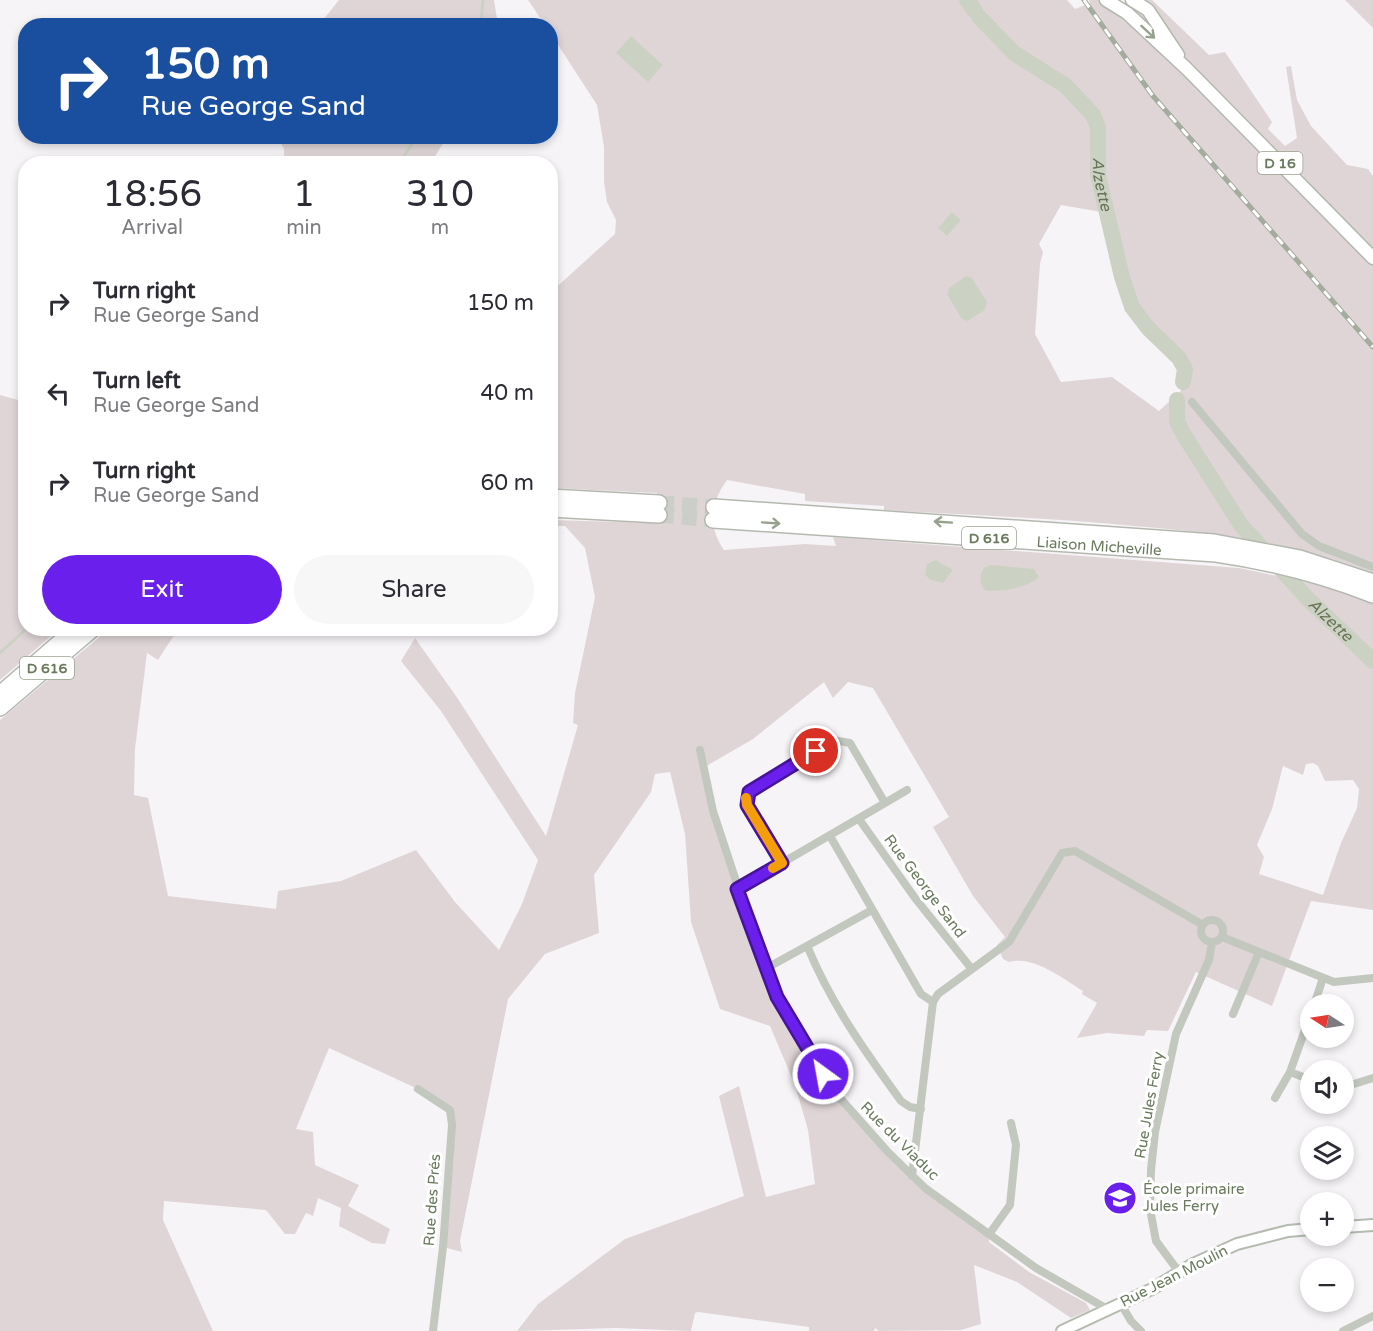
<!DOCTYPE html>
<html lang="en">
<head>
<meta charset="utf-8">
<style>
  :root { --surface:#fff; --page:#f7f7f7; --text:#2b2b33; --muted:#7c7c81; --accent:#6b1fec }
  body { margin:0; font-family:"Varela Round",sans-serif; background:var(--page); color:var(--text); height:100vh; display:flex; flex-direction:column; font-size:22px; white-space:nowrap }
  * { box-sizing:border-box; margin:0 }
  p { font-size:20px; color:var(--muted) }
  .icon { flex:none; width:33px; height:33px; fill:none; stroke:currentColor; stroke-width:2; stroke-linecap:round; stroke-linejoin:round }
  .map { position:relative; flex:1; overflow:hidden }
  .details { position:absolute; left:18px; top:156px; width:540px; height:480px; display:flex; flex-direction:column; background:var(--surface); border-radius:24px; box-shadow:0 3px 9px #0003 }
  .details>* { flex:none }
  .banner { position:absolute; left:18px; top:18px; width:540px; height:126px; border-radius:24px; box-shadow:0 3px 9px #0003; background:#1a4fa0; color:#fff; overflow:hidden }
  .needle { width:39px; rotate:282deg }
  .controls { position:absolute; left:1300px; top:994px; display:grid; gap:12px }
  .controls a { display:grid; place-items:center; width:54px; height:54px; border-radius:50%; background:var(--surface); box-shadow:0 3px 9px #0003; font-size:30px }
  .pin { position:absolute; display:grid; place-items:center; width:51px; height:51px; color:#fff; margin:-26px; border:3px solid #fff; border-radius:50%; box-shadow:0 2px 6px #0007 }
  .me { position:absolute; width:66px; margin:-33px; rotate:328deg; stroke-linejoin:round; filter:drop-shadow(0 0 4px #0008) }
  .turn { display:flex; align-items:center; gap:21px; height:126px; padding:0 24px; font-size:27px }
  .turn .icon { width:78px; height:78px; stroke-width:2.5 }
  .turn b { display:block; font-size:42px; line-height:51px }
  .eta { display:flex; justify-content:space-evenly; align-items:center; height:102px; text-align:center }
  .eta b { font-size:36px; font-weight:600; line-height:42px }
  .action { display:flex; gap:12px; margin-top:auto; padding:12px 24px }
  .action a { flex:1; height:69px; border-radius:36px; background:var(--accent); color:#fff; font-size:24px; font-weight:600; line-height:69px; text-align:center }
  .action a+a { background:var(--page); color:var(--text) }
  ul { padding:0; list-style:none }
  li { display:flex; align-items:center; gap:18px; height:90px; padding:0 24px }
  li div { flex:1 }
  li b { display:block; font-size:22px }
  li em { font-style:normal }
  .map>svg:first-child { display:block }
</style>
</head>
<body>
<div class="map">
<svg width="1373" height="1331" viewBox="0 0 1373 1331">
  <rect width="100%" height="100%" fill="#f7f4f7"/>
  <!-- green -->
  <path fill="#dfd5d7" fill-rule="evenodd" d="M339 0H494L498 25H319Z
    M528 0H1067L1075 9 1090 3 1089 0H1106L1127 13 1137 3 1132 0H1152L1209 55 1225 52 1272 122 1268 129 1285 146 1297 138 1286 67 1291 66 1297 100 1311 126 1347 165 1368 169 1373 176V574C1293 542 1218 533 1134 526 1051 518 967 515 884 510V506L805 501V494L727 480C710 503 708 527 724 550L805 544 836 546 833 537 1239 568 1324 586 1373 604V910L1311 901 1272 1006 1196 972 1168 1031 1147 1030 1144 1036 1107 1033 1077 1038 1097 1003 1082 994 1083 991C1063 979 1034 955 1009 962L1003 959 997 945 1005 937 973 896 933 827 949 817 873 688 848 682 833 698 824 682 753 739 703 768 765 969 832 1089 912 1176 989 1232V1242L1029 1272 1086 1303 1090 1310 1071 1318 1017 1282 974 1265 981 1324 961 1330 879 1331 875 1328 874 1331H809V1327L698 1312 695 1313 691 1331 616 1328 517 1331 538 1304 625 1239 744 1196 719 1096 739 1086 766 1197 815 1184 808 1130 795 1085 770 1026 720 1009 691 922 685 834 670 772 655 774 651 792 594 875 599 933 545 954 508 999 460 1241 462 1252 443 1247 450 1110 418 1089 329 1048 296 1129 313 1132 315 1165 359 1185 348 1206 390 1229 385 1244 372 1243 339 1226 341 1208 318 1198 313 1216 306 1213 295 1234H285L266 1210 164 1201 163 1220 213 1331H0V720L109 629H178L158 660 147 653 135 749 134 795 148 798 168 896 276 909 278 891 341 881 416 850 455 902 499 950 522 904 538 860 441 711 401 661 415 638 458 699 546 836 578 725 573 723 575 693 595 597 585 548 565 526H551V520L657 523 660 510 657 493 551 488V292L615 234 616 220 607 202 604 182V147L597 105 551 34 550 26 545 25ZM1061 205 1107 213C1114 243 1118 281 1133 308 1144 327 1179 349 1184 368 1187 378 1181 390 1177 399L1173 398 1159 411 1112 377 1061 382 1035 334 1040 264 1043 252 1039 244ZM1313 763 1318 766 1325 781 1353 780 1359 789 1357 808 1341 843 1323 895 1259 874 1264 857 1257 845 1272 809 1283 766 1303 775 1306 764Z
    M1345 0H1373V28Z
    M277 136H447V137L431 163 284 164V149Z
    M0 395 25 402 26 628 59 629 0 680Z"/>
  <!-- water -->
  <path fill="#ccd2c3" d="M631 36 663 65 648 82 616 53Z
    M952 212 961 220 947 236 938 228Z
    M966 276 972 278 987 302 985 310 967 321 961 318 947 294 949 288Z
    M936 560 953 570 943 583 931 580 925 575 927 564Z
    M990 565 1034 569 1039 577C1027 588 1000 593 985 590 979 583 979 576 984 568Z"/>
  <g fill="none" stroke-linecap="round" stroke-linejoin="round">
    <!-- stream -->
    <path stroke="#ccd2c3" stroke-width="3" d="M481 26 483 0
      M399 164 417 136
      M0 653 27 628"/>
    <!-- river -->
    <g stroke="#ccd2c3" stroke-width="16">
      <path d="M967 0 975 11"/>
      <path id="s1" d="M979 17 1014 53 1066 86 1093 115 1098 127V175L1122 277 1132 307 1148 328 1179 358 1185 369 1183 382"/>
      <path id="s2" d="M1177 400V422L1184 435 1241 525 1307 598 1373 661"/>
    </g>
    <!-- highway-tunnel -->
    <path stroke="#cccfc9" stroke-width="15" stroke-dasharray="15 8" stroke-linecap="butt" d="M659 503 714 507
      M659 515 713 520"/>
    <!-- secondary casing -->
    <g stroke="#b4bbaf" stroke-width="14">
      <path id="secondary" d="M1344 1227 1373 1225
        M1062 1331 1152 1289 1193 1264 1237 1244 1288 1231 1311 1229"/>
    </g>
    <!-- primary casing -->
    <g stroke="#b3b9ae" stroke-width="15">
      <path id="primary" d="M1106 0 1127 13 1187 69 1373 258
        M1132 0 1148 10 1178 55"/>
    </g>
    <!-- highway casing -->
    <g stroke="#b4b9b0" stroke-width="18">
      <g id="highway">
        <path d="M550 497 659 503"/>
        <path d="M714 507 1214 542 1300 558 1373 582"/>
        <path d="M550 509 659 515"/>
        <path id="s3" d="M713 520 1216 554C1271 562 1322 575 1373 595"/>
        <path d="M0 694 76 628"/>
        <path d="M0 708 94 628"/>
      </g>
    </g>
    <!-- street -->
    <path stroke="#c3c8bf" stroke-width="8" d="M1192 402 1302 534 1319 546 1373 567
      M833 740 850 743 885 803 782 863 747 805 749 792Z
      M700 750 713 811 765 969 803 1044 832 1089 887 1151 925 1188 1036 1268 1109 1310
      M885 803 907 790
      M859 819 915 898 971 968
      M830 836 921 994 933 1002
      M737 889 782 863
      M1201 931a11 11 0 1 1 22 0a11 11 0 1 1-22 0Z
      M1222 937 1334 982 1373 978
      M808 948C832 1005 864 1050 901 1101L910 1107 921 1109
      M765 969 872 910
      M1314 1005 1323 978
      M1233 1014 1259 952
      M1290 1072 1311 1080
      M1344 1087 1373 1078
      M418 1089 450 1110 452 1125 443 1247 433 1331
      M1275 1098 1290 1072 1311 1013
      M912 1176 933 1002 938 994 1009 942 1062 853 1075 851 1203 925
      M990 1233 1010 1205 1016 1145 1011 1123
      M1179 1272 1156 1241 1150 1209 1151 1170 1155 1132 1176 1034 1209 960 1212 942
      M1121 1304 1131 1321 1141 1331
      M1343 1331 1373 1316"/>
    <!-- secondary -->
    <use href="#secondary" stroke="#fff" stroke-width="10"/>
    <!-- primary -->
    <use href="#primary" stroke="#fff" stroke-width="12"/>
    <!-- highway -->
    <use href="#highway" stroke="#fff" stroke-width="15"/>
    <!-- rail casing -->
    <g stroke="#a4ac9e" stroke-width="5">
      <path id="rail" d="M1084 0 1153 96 1373 347"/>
    </g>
    <!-- rail -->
    <use href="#rail" stroke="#fff" stroke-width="3" stroke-dasharray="9" stroke-linecap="butt"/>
  </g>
  <!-- one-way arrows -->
  <defs><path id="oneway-shaft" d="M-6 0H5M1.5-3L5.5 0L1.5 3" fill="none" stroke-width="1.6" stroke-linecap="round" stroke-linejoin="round" transform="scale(1.5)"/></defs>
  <g stroke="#96a28e">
    <use href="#oneway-shaft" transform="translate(1148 32) rotate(43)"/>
    <use href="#oneway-shaft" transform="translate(943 522) rotate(-176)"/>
    <use href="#oneway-shaft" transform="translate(771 523) rotate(4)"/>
  </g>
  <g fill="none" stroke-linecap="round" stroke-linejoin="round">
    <!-- route casing -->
    <g stroke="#461499" stroke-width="15">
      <path id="route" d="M816 751 749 792 747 805 782 863 737 889 777 997 823 1074"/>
    </g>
    <!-- route -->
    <use href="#route" stroke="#6b1fec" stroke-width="10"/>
    <!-- slow -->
    <path stroke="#f59e0b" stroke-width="10" d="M746 798 747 805 782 863 773 868"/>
  </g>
  <!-- icons -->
  <defs>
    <g id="school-disc" transform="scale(1.725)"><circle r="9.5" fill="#6b1fec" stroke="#fff"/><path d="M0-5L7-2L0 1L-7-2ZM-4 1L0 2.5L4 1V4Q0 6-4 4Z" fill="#fff"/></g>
  </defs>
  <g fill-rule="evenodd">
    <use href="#school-disc" x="1120" y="1198"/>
  </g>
  <g text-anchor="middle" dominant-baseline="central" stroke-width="6" stroke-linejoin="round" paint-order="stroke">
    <!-- shield labels -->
    <g fill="#fff" stroke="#96a28e" stroke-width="1.5">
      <rect x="1257.5" y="152" width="45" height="22" rx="4.5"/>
      <rect x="962" y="527" width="54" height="22" rx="4.5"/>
      <rect x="20" y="657" width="54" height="22" rx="4.5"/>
    </g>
    <g font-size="14" font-weight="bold" fill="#697a5d">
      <text x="1280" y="163">D 16</text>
      <text x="989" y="538">D 616</text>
      <text x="47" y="668">D 616</text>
    </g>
    <!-- street labels -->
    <g font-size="15" fill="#697a5d" stroke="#fff">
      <text stroke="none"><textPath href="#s3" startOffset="387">Liaison Micheville</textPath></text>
      <text transform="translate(925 886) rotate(53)">Rue George Sand</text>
      <text transform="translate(1149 1105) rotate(-80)">Rue Jules Ferry</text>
      <text transform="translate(900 1141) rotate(45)">Rue du Viaduc</text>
      <text transform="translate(432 1200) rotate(-86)">Rue des Prés</text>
      <text transform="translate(1174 1276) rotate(-27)">Rue Jean Moulin</text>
    </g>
    <!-- poi labels -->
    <g font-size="15" fill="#697a5d" stroke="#fff" text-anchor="start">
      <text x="1143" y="1189">École primaire<tspan x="1143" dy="17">Jules Ferry</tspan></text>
    </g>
    <!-- water labels -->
    <g font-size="16" font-style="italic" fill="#687456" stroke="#fff">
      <text stroke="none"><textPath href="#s1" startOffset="222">Alzette</textPath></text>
      <text stroke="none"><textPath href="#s2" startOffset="274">Alzette</textPath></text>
    </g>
  </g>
</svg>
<div class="controls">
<a><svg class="needle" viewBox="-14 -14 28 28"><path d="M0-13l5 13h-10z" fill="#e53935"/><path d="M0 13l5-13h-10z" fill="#7c7c81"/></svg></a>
<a><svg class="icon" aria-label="sound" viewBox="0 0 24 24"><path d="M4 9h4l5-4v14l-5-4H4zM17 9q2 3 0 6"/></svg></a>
<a><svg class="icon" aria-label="layers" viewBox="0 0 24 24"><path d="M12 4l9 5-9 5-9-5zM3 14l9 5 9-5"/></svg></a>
<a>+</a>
<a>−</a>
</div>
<div class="pin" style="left:816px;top:751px;background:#d93025"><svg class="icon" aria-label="arrive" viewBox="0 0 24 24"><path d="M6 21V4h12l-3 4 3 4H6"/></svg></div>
<svg class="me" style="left:823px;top:1074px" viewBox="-20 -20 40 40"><circle r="17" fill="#6b1fec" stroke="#fff" stroke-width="3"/><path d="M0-11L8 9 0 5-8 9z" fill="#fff"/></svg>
<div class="banner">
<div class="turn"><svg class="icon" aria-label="right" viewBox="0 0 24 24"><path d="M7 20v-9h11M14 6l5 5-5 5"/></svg><div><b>150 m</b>Rue George Sand</div></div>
</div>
<section class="details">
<div class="eta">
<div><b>18:56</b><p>Arrival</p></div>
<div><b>1</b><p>min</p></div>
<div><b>310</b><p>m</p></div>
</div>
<ul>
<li><svg class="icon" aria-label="right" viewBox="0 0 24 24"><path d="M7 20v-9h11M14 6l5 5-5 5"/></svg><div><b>Turn right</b><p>Rue George Sand</p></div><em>150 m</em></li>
<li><svg class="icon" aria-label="left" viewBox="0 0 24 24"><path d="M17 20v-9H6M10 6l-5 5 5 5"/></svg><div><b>Turn left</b><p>Rue George Sand</p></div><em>40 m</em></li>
<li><svg class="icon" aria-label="right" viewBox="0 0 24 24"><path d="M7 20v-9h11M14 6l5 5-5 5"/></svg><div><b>Turn right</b><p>Rue George Sand</p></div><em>60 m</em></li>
</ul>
<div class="action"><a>Exit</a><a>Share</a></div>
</section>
</div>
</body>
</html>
